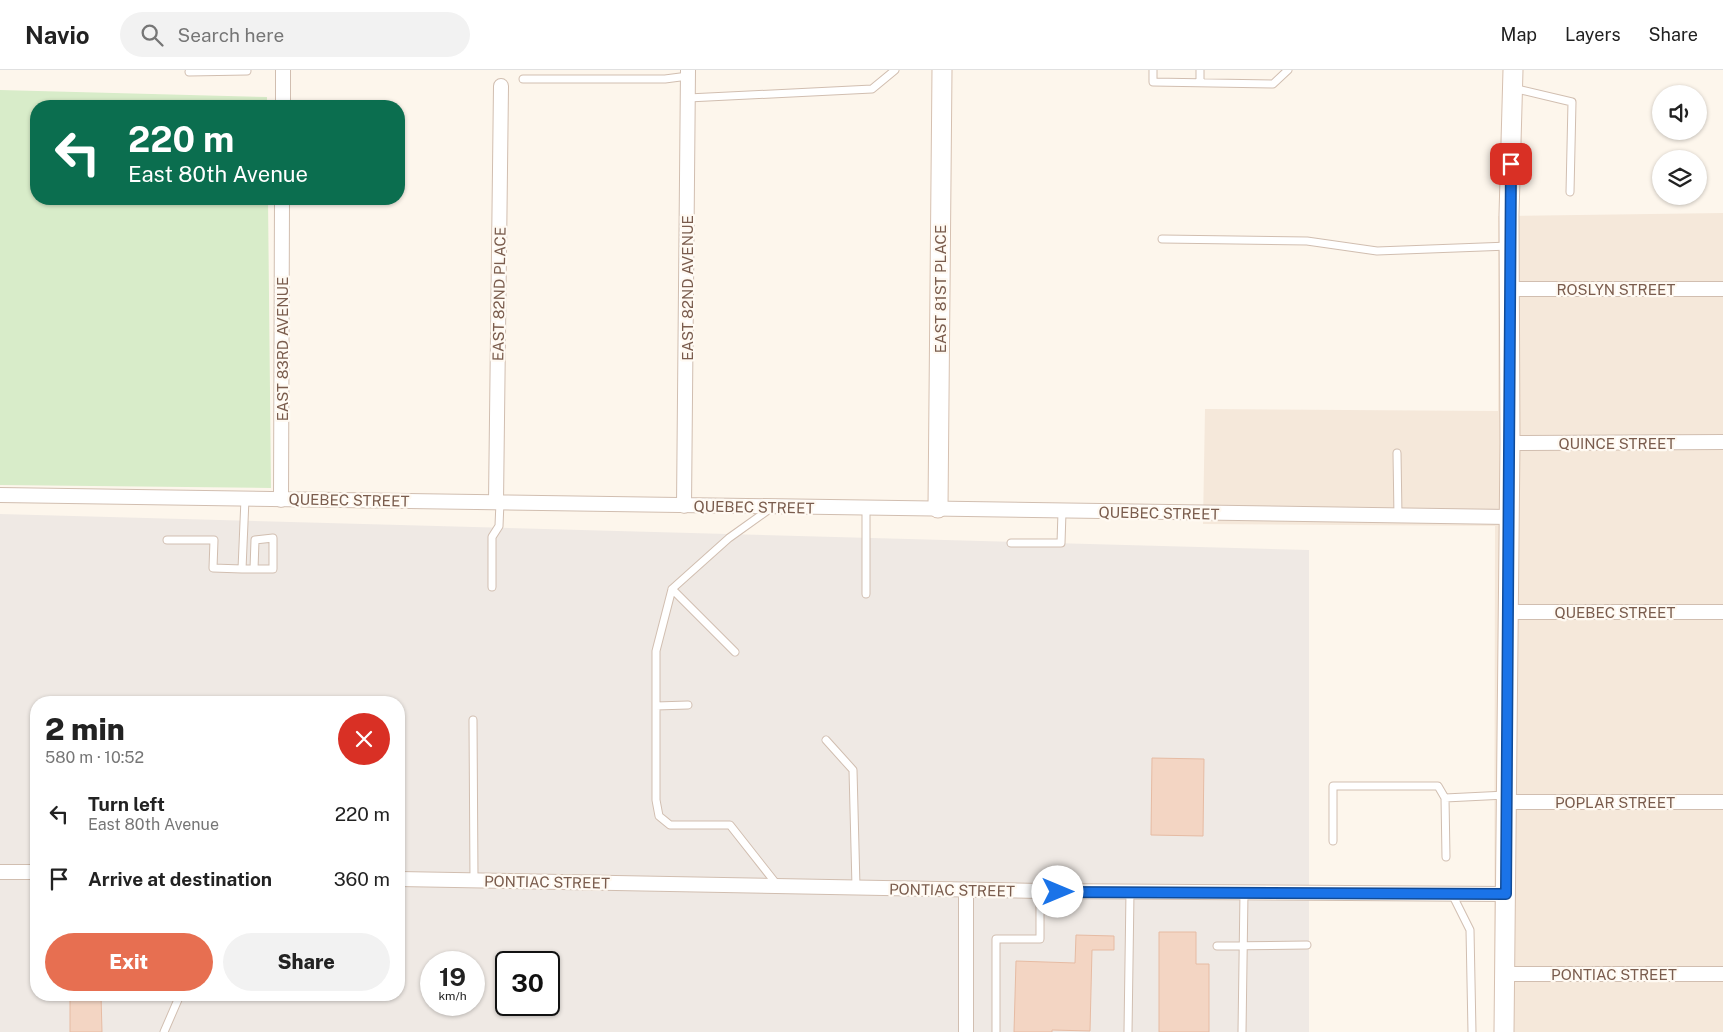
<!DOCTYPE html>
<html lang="en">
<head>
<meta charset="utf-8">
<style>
  :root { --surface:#fff; --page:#f2f2f2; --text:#222; --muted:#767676; --line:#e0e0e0; --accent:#e76f51 }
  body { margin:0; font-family:"Public Sans",sans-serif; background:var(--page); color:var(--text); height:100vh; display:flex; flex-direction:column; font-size:19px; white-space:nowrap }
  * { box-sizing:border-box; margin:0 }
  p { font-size:16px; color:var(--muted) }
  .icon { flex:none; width:28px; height:28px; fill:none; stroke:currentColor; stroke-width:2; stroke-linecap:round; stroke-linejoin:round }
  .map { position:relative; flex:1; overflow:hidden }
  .drawer { position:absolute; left:30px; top:626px; width:375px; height:305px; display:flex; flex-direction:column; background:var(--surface); border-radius:20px; box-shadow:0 1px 4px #0004 }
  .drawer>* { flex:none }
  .hud { position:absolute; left:30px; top:30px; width:375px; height:105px; border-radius:20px; box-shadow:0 1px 4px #0004; background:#0b6e4f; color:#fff; overflow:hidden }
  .buttons { position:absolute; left:1652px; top:15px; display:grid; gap:10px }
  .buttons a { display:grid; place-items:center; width:55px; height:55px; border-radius:50%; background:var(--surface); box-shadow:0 1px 4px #0004; font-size:25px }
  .speed { position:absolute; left:420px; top:881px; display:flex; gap:10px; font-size:25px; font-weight:700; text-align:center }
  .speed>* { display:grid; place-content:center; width:65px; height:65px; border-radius:50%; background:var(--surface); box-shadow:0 1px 4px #0004; line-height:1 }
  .speed small { font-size:12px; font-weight:400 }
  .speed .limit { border:2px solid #111; border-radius:8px; background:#fff; color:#111 }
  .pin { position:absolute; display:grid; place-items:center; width:42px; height:42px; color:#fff; margin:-21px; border-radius:10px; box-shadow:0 2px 8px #0006 }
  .me { position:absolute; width:55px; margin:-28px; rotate:90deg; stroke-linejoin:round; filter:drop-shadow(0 0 4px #0008) }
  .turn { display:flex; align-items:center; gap:18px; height:105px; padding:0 15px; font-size:22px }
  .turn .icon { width:65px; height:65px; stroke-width:2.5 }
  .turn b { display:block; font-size:35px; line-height:42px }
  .round { display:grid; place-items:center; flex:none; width:52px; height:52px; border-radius:26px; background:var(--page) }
  .headline { display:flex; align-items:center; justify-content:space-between; height:85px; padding:0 15px }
  h1 { font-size:30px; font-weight:800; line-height:38px }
  .button { display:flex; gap:10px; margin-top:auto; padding:10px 15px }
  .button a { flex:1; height:58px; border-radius:30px; background:var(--accent); color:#fff; font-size:20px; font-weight:800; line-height:58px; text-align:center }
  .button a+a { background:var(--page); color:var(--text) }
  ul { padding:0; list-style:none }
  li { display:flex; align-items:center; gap:15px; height:65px; padding:0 15px }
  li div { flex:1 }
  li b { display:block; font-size:19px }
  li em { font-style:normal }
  header { display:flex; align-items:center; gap:30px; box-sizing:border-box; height:70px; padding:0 25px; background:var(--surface); border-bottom:1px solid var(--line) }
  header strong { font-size:24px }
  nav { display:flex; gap:28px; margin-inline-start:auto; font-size:18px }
  .search { width:350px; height:45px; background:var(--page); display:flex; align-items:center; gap:12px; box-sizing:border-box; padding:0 18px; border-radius:28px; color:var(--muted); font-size:19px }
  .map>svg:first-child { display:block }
</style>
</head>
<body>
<header>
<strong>Navio</strong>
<div class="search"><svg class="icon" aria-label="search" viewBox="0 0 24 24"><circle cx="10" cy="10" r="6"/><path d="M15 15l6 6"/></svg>Search here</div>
<nav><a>Map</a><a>Layers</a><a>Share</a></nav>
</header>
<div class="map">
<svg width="1723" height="962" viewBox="0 0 1723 962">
  <rect width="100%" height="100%" fill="#fdf6ec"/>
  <!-- residential -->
  <path fill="#f5e8da" d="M1723 143V962H1494L1495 456 1203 454 1205 339 1498 341V146Z"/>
  <!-- industrial -->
  <path fill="#efe9e4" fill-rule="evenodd" d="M0 444 1309 480V962H0ZM36 632H399V925H36ZM431 892H474V935H431ZM506 892H549V935H506Z"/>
  <!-- green -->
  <path fill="#d8ecc9" d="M0 20 267 27V36H36V129H268L271 418 0 415Z"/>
  <!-- building -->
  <path fill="#f3d5c3" stroke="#e6bba3" d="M1152 688 1204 689 1203 766 1151 765Z
    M1159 862H1196V894H1209V962H1159Z
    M1076 865 1114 866V880H1092L1090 961 1052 960V962H1014L1016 891 1075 893Z
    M70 925H101L102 962H70Z"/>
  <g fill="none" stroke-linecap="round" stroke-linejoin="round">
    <!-- lane casing -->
    <g stroke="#d1beb0" stroke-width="9">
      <path id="lane" d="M1153 0V12L1273 14 1288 0
        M189 2 247 1
        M523 9H665L688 6
        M1200 12V0
        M1513 18 1572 32 1570 122
        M688 28 872 19 895 0
        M1162 169 1307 171 1377 181 1509 176
        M1397 383 1398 446
        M771 438 729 468 672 519 656 581V730L659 746 670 755H730L778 816
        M167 470H214L213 498 242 499 245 429
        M1011 473H1061L1062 442
        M242 499H273V468L255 470 254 499
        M492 517V467L499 456 500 432
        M672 519 735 582
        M866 524V438
        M656 636 688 635
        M473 650 474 810
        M826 670 853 700 856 817
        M1333 771V716H1438L1445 728
        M1446 787 1445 728 1506 725
        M1452 824 1470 860 1472 962
        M1217 876 1307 875
        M164 962 180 925
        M996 962V869H1040V821
        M1128 962 1130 822
        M1242 962 1244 823"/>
    </g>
    <!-- street casing -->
    <g stroke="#d1beb0" stroke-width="16">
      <path id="street" d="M283 36V0
        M1509 219H1723
        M1510 373 1723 372
        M0 425 1509 447
        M281 430 282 129
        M496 432 501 16
        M684 436 688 0
        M1508 542H1723
        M1506 732H1723
        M0 802H36
        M399 809 1040 821 1505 824
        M966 820V962
        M1505 904H1723"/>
    </g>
    <!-- secondary casing -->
    <g stroke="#d6c0b0" stroke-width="21">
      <path id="secondary" d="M938 438 942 0
        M1504 962 1510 373 1509 145 1513 0"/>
    </g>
    <!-- lane -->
    <use href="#lane" stroke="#fff" stroke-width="7"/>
    <!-- street -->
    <use href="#street" stroke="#fff" stroke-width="14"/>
    <!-- secondary -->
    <use href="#secondary" stroke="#fff" stroke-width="19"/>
  </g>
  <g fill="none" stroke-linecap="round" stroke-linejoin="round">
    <!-- route casing -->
    <g stroke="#114b97" stroke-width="12">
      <path id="route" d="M1058 822 1506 824 1511 94"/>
    </g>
    <!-- route -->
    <use href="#route" stroke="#1a73e8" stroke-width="9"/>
  </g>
  <g text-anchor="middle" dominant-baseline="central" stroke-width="4.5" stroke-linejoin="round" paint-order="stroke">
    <!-- street labels -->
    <g font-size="15" fill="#7a5c4d" stroke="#fffaf3">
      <text transform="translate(687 218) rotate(-90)">EAST 82ND AVENUE</text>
      <text transform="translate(940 219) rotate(-90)">EAST 81ST PLACE</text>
      <text x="1616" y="219">ROSLYN STREET</text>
      <text transform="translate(499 224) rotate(-89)">EAST 82ND PLACE</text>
      <text transform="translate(282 279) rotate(-90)">EAST 83RD AVENUE</text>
      <text x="1617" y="373">QUINCE STREET</text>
      <text transform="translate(349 430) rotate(1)">QUEBEC STREET</text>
      <text transform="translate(754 437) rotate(1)">QUEBEC STREET</text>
      <text transform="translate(1159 443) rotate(1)">QUEBEC STREET</text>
      <text x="1615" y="542">QUEBEC STREET</text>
      <text x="1615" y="732">POPLAR STREET</text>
      <text transform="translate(547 812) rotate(1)">PONTIAC STREET</text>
      <text transform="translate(952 820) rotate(1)">PONTIAC STREET</text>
      <text x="1614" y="904">PONTIAC STREET</text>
    </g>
  </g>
</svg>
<div class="buttons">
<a><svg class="icon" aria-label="sound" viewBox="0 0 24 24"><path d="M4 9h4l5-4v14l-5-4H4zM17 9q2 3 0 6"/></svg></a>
<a><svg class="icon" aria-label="layers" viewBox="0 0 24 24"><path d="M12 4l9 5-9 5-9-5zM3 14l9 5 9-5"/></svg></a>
</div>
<div class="speed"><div>19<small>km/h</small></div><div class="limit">30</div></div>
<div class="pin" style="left:1511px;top:94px;background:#d93025"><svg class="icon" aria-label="arrive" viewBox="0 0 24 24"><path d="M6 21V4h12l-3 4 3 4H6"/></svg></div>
<svg class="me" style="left:1058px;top:822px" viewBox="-20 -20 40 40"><circle r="19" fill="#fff"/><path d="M0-13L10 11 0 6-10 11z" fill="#1a73e8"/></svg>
<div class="hud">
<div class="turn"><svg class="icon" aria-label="left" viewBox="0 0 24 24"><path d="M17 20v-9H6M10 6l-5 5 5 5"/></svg><div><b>220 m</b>East 80th Avenue</div></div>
</div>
<section class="drawer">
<div class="headline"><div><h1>2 min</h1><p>580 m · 10:52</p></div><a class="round" style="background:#d93025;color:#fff"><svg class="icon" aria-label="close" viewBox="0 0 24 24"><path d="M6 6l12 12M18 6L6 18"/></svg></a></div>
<ul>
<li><svg class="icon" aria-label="left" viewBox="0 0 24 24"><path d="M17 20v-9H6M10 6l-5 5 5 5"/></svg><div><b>Turn left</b><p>East 80th Avenue</p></div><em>220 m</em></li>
<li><svg class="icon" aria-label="arrive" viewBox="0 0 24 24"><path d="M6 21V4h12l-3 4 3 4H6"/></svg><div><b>Arrive at destination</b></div><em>360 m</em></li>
</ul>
<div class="button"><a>Exit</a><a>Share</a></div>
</section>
</div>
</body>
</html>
